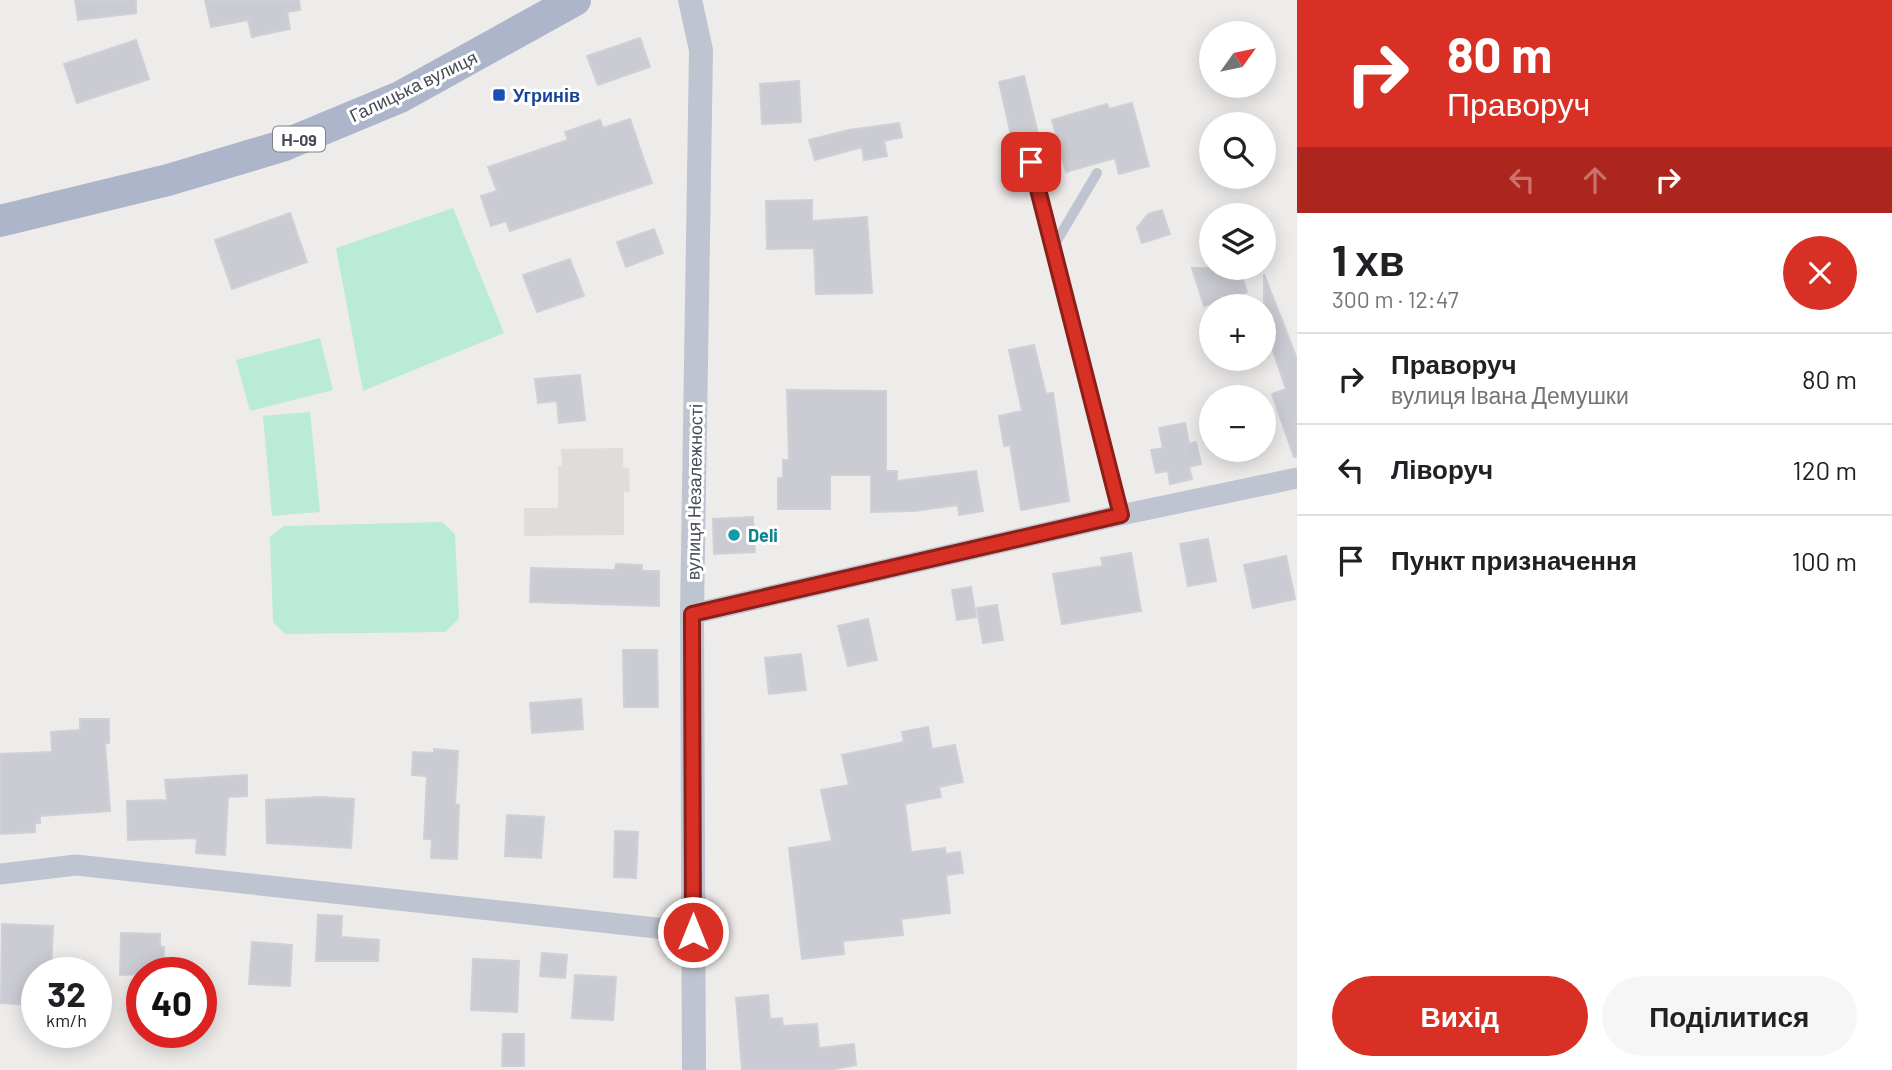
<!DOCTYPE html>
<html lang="uk">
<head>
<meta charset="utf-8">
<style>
  :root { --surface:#fff; --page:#f6f6f6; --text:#202124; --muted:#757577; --line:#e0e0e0; --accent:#d93025 }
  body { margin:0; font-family:Barlow,sans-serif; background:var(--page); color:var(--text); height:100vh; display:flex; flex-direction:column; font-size:26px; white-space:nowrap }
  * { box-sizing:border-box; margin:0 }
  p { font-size:23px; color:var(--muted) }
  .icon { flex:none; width:38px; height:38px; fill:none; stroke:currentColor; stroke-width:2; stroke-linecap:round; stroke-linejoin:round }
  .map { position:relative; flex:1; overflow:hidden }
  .sheet { display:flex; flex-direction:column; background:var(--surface); width:595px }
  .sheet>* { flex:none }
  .banner { background:#d93025; color:#fff; overflow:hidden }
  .needle { width:46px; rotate:57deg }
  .tools { position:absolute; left:1199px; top:21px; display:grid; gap:14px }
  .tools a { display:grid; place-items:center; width:77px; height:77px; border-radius:50%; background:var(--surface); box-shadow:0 4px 18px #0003; font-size:35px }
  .speed { position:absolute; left:21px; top:957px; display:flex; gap:14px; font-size:35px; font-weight:700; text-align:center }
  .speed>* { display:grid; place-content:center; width:91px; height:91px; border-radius:50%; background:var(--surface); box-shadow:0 4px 18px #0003; line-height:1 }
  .speed small { font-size:18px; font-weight:400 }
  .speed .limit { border:10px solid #d22; background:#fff; color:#111 }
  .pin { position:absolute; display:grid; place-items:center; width:60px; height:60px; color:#fff; margin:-30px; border-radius:14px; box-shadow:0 4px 10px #0006 }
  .me { position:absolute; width:77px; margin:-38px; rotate:0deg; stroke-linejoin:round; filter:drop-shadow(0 0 5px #0008) }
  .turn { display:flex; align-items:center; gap:24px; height:147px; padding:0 35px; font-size:32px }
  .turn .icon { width:91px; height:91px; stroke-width:2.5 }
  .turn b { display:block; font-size:49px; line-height:60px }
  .lanes { display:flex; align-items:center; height:66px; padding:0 35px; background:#0003; justify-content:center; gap:35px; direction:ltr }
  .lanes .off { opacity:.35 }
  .round { display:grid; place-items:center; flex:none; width:74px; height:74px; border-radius:37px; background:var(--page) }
  .head { display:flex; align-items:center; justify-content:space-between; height:119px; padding:0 35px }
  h1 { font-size:42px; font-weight:700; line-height:52px }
  .action { display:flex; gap:14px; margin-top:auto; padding:14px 35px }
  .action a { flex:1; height:80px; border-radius:42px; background:var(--accent); color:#fff; font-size:28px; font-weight:700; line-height:80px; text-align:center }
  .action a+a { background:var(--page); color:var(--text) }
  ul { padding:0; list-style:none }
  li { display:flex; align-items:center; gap:21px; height:91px; padding:0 35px; border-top:2px solid var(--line) }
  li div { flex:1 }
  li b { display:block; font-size:26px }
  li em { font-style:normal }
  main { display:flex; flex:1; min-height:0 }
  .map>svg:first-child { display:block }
</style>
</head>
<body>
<main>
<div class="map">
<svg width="1297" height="1070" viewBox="0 0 1297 1070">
  <rect width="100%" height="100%" fill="#eeeceb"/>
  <!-- education -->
  <path fill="#dfdddc" d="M623 448V467L629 468 630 492H624V535L524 536V508H558V466L562 465 561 449Z"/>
  <!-- green -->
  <path fill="#baebd6" d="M453 208 504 333 363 391 336 248Z
    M320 338 333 390 250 411 236 360Z
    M310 412 320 512 272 516 263 416Z
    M442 522 455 534 459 619 445 632 285 634 273 622 270 537 284 526Z"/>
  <!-- building -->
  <path fill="#cbccd3" stroke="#cfd0d7" stroke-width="2" d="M75 0H136V13L78 20Z
    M205 0H299L300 10 287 12 290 29 252 37 248 20 211 27Z
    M640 38 650 67 598 85 587 56Z
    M136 40 149 79 77 103 64 64Z
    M1024 76 1038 134 1012 140 999 82Z
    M799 81 801 122 762 124 760 84Z
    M1132 103 1149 166 1119 174 1115 158 1066 172 1052 120 1107 104 1109 109Z
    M630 119 652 183 510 231 506 221 491 226 481 196 497 191 488 167 568 140 565 132 600 120 603 128Z
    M899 123 902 137 884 141 887 156 864 160 862 147 815 160 809 140 849 130Z
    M812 200V221L867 217 872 293 816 294 814 248 767 249 766 201Z
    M1162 210 1170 234 1142 243 1137 228 1148 214Z
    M290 213 307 262 232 289 215 240Z
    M654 229 663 253 626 267 617 242Z
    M570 259 584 296 537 312 523 275Z
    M1192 268H1239L1247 292 1204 306Z
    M1264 274 1297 359V456L1294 457 1272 394 1286 389 1264 325Z
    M1034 345 1046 394 1053 393 1069 501 1021 510 1010 445 1004 446 999 416 1022 411 1009 350Z
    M580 375 585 420 559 423 557 401 538 403 535 379Z
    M787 390 886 391V471H897V481L976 471 983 511 959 515 958 505 914 511 871 512V475H830V509H778V478H783V460H789Z
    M1185 423 1189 444 1196 442 1201 464 1189 467 1192 479 1170 484 1168 471 1156 473 1151 450 1163 448 1159 428Z
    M753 517 755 552 714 554 713 519Z
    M1208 539 1216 581 1188 586 1180 544Z
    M1131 553 1141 611 1062 624 1053 574 1103 566 1101 558Z
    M1286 556 1295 599 1253 608 1244 565Z
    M616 564 642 565V571H659V606L530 602 531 568 615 570Z
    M971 587 976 617 957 620 952 590Z
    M997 605 1003 640 983 643 977 608Z
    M868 619 877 660 848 666 838 626Z
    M623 650H657L658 707H624Z
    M801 654 806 690 769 694 765 658Z
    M581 699 583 729 532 733 530 703Z
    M80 719H109V743H105L110 811 40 816V823H35V832L1 834 0 754 52 752 51 732 80 730Z
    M928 727 932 749 955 745 963 782 939 787 941 797 905 804 911 852 945 848 946 854 960 852 963 873 946 875 950 913 901 919 903 935 843 941 844 954 802 959 789 848 832 841 821 790 849 785 842 755 904 742 902 732Z
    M434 749 458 751 455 804 459 805 457 859 431 858 432 839H424L427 776 412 775 413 752 434 753Z
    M247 775V796L228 797 225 855 196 853 197 838 128 840 127 801 167 800 165 780Z
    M320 797 354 799 351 848 267 843 266 800Z
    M507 815 544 817 541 858 505 856Z
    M615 831 638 832 636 878 614 877Z
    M318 915 342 916 341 937 379 940 378 961H316Z
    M2 924 53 926 51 973 32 974 29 1005 1 1003Z
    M121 933 160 934V947H164L163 973 120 975Z
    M252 942 292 945 290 986 249 984Z
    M542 953 567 955 565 978 540 976Z
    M473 959 519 961 517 1012 471 1010Z
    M575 975 616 977 613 1020 572 1018Z
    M768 995 770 1019 782 1018 783 1026 817 1024 819 1048 854 1044 856 1065 829 1070H742L736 998Z
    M503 1034H524V1066H502Z"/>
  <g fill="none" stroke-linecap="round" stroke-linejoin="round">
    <!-- service -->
    <path stroke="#bfc5d0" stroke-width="10" d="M1031 162 1121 515
      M1052 249 1097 173"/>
    <!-- minor -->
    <path stroke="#bfc5d0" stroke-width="21" d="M692 614 1121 515 1297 478
      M0 874 76 865 693 932"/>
    <!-- tertiary -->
    <path stroke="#bfc5d0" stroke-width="24" d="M690 0 701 50 692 614 694 1070"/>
    <!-- primary -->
    <path stroke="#acb5c9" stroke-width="32" d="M0 221 168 180 282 146 400 97 575 0"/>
  </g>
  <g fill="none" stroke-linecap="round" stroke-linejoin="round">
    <!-- route casing -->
    <g stroke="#8d1f18" stroke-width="18">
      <path id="route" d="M693 932 692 614 1121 515 1031 162"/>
    </g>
    <!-- route -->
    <use href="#route" stroke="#d93025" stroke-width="12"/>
  </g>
  <!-- markers -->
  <rect fill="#1a4fb4" stroke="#fff" stroke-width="2.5" x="492" y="88" width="14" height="14" rx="3.5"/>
  <circle fill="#0f9aa8" stroke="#fff" stroke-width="2.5" cx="734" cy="535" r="7"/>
  <g text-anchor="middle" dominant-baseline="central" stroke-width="6" stroke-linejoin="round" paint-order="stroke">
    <!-- shield labels -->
    <rect fill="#fff" stroke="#7d8189" stroke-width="2" x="273" y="126.5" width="52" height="25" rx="5"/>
    <g font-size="16" font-weight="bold" fill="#454b57">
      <text x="299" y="139">Н-09</text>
    </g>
    <!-- street labels -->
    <g font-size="18" fill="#454b57" stroke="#fff">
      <text transform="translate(413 86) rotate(-26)">Галицька вулиця</text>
      <text transform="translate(694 492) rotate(-89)">вулиця Незалежності</text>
    </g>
    <!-- transit labels -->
    <g font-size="18" font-weight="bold" fill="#164399" stroke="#fff" text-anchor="start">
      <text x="513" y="95">Угринів</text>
    </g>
    <!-- culture labels -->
    <g font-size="18" font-weight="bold" fill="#0d838f" stroke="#fff" text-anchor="start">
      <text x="748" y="535">Deli</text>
    </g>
  </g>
</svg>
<div class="tools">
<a><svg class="needle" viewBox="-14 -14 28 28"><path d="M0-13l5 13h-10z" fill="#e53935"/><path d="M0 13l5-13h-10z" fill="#757577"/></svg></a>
<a><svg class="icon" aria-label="search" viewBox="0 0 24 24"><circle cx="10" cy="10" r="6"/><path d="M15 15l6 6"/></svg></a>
<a><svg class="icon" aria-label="layers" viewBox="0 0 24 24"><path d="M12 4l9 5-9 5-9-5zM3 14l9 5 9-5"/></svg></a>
<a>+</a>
<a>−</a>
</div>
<div class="speed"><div>32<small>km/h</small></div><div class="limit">40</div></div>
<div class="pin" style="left:1031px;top:162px;background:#d93025"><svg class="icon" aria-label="arrive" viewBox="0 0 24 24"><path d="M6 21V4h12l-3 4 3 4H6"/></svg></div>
<svg class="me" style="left:693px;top:932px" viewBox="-20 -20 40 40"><circle r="17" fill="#d93025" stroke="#fff" stroke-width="3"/><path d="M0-11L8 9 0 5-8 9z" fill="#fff"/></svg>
</div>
<section class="sheet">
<div class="banner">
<div class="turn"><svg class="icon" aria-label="right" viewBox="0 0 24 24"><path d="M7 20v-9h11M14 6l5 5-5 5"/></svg><div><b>80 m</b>Праворуч</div></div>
<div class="lanes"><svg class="icon off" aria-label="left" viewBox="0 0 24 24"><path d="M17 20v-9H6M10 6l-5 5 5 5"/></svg><svg class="icon off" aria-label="ahead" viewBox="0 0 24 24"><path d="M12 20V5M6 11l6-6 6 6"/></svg><svg class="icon" aria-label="right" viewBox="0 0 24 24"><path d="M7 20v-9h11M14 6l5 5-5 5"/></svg></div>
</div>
<div class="head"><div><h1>1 хв</h1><p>300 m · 12:47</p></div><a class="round" style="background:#d93025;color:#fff"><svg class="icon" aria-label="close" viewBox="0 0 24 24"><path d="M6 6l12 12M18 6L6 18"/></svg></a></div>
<ul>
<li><svg class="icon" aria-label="right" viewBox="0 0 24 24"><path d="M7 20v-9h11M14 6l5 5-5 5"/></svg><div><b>Праворуч</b><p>вулиця Івана Демушки</p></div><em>80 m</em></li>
<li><svg class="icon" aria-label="left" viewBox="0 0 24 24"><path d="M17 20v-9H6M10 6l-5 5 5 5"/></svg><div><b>Ліворуч</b></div><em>120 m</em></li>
<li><svg class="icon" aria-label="arrive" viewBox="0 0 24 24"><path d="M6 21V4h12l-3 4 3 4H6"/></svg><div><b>Пункт призначення</b></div><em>100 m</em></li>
</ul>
<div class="action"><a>Вихід</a><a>Поділитися</a></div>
</section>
</main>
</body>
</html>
